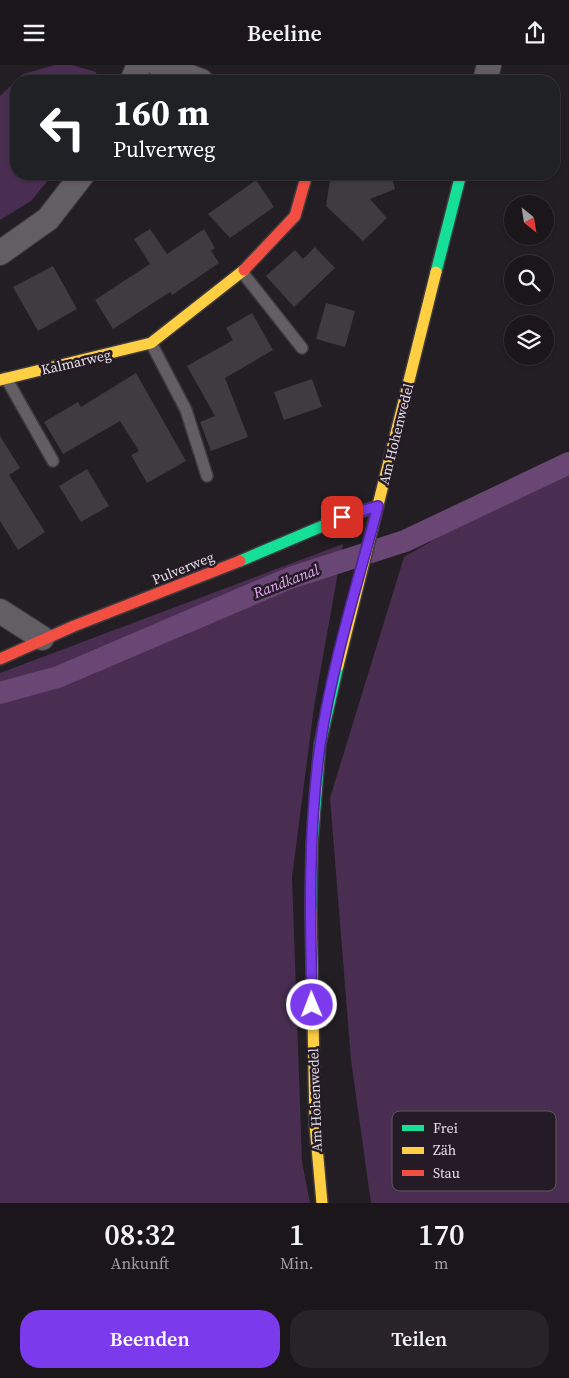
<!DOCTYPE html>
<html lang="de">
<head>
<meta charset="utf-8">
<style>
  :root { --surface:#1a161a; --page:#272327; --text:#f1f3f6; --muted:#9f9fa2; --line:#383539; --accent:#7c3aed }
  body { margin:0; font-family:"Source Serif 4",serif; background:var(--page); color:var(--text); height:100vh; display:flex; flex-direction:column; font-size:19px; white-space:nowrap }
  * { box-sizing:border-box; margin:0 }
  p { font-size:16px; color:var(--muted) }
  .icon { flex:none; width:28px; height:28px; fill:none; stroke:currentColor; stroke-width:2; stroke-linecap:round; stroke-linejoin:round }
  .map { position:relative; height:1138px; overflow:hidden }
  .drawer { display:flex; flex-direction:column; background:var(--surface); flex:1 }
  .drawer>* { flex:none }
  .hud { position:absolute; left:10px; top:10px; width:550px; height:105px; border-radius:20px; box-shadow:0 1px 4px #0004,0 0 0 1px var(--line); background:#202124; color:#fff; overflow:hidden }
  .needle { width:32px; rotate:150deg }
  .fabs { position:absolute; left:504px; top:130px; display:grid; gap:10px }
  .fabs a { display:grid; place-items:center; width:50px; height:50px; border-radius:50%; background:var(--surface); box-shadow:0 1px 4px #0004,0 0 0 1px var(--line); font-size:25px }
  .pin { position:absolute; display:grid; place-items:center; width:42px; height:42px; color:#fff; margin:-21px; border-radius:10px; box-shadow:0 2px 8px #0006 }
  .me { position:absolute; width:55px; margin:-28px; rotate:359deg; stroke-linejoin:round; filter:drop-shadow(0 0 4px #0008) }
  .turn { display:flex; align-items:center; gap:18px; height:105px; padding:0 20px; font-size:22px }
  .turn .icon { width:65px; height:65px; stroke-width:2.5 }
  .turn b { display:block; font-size:35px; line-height:42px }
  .eta { display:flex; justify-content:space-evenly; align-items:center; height:85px; text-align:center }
  .eta b { font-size:30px; font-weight:600; line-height:35px }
  .button { display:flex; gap:10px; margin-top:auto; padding:10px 20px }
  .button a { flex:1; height:58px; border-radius:20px; background:var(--accent); color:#fff; font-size:20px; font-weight:600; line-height:58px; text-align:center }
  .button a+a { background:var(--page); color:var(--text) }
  header { display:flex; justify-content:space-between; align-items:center; height:65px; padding:0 20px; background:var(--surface); font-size:22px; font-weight:600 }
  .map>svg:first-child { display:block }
</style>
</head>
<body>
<header><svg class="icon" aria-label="menu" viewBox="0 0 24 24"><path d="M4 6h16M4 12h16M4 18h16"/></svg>Beeline<svg class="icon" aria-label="share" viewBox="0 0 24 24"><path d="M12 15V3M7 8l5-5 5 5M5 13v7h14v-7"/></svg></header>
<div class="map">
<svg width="569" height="1138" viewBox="0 0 569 1138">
  <rect width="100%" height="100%" fill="#231e23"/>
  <!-- green -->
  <path fill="#492e51" d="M55 0H72L96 7 98 16H16V109H53L31 136 0 155V31L23 9Z
    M569 397V1138H371L351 995 330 733 404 492Z
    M343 479 314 642 292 812 302 1097 310 1138H0V608Z"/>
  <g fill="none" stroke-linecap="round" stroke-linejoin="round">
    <!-- canal -->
    <path stroke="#6a4674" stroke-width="22" d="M0 628 58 612 290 513 405 476 569 398"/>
  </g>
  <!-- building -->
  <path fill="#3f3b40" d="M353 109H391L395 124 370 134 387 153 363 176 326 141 330 115Z
    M256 115 274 142 230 173 208 149Z
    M150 164 167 189 204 164 215 183 211 186 219 198 172 230 170 227 113 264 95 235 150 199 134 174Z
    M315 182 335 203 294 242 266 211 295 185 303 194Z
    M53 201 77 244 38 266 13 222Z
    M326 238 355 246 345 282 316 274Z
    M252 248 273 285 225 313 248 372 211 386 200 357 215 351 187 301 233 275 226 263Z
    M136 308 186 396 147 418 131 390 139 386 120 356 63 389 44 357 78 337 81 342Z
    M312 314 322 342 284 355 274 327Z
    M0 371 20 403 9 410 45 467 18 485 0 456Z
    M87 404 109 441 81 457 59 421Z"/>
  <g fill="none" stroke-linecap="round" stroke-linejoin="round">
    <!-- lane casing -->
    <g stroke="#3d3a3d" stroke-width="14">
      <path id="lane" d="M242 207 302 283
        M151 278 186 345 207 411
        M6 313 53 396"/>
    </g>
    <!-- street casing -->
    <g stroke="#3d3a3d" stroke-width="26">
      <path id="street" d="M159 0 201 16
        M132 16 139 0
        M485 16 489 0
        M0 188 48 154 83 109
        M0 546 42 573"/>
    </g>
    <!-- fast casing -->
    <g stroke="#3d3a3d" stroke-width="14">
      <path id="fast" d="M436 207 461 109
        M240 496 332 457 377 441
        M311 845 312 780 320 679 338 601"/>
    </g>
    <!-- slow casing -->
    <g stroke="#3d3a3d" stroke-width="14">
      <path id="slow" d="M0 315 151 278 244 205
        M338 601 436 207
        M311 845 315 1060 322 1138"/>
    </g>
    <!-- jam casing -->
    <g stroke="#3d3a3d" stroke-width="14">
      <path id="jam" d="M244 205 295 151 305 116 302 109
        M0 594 74 561 240 496"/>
    </g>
    <!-- lane -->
    <use href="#lane" stroke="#635d64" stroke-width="11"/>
    <!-- street -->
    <use href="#street" stroke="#635d64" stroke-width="24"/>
    <!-- fast -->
    <use href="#fast" stroke="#16e098" stroke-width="11"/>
    <!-- slow -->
    <use href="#slow" stroke="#ffcf43" stroke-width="11"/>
    <!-- jam -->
    <use href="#jam" stroke="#f24e42" stroke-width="11"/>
  </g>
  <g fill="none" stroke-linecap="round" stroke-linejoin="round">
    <!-- route casing -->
    <g stroke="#51269a" stroke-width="12">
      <path id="route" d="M312 940C310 854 308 766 320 680 332 600 357 520 378 441L342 452"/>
    </g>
    <!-- route -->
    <use href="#route" stroke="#7c3aed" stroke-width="9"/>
  </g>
  <g text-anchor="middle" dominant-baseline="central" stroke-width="5" stroke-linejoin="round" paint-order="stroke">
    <!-- street labels -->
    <g font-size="14" fill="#e5dfe6" stroke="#241b26">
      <text transform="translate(76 297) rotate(-13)">Kalmarweg</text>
      <text transform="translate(396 369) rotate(-76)">Am Hohenwedel</text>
      <text transform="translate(183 503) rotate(-22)">Pulverweg</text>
      <text transform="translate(315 1035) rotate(-92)">Am Hohenwedel</text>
    </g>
    <!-- water labels -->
    <g font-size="15" font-style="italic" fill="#e5aaf6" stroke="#241b26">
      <text transform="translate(286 516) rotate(-21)">Randkanal</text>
    </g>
  </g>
  <!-- legend -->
  <rect x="392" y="1046" width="164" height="80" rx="8" fill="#241b26" stroke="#5e5660" stroke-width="1"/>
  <rect x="402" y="1060" width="22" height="6" fill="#16e098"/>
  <rect x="402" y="1082" width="22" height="7" fill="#ffcf43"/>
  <rect x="402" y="1105" width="22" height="6" fill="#f24e42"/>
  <g font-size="14" fill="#e5dfe6">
    <text x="433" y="1068">Frei</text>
    <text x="433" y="1090">Zäh</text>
    <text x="433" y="1113">Stau</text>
  </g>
</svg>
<div class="fabs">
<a><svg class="needle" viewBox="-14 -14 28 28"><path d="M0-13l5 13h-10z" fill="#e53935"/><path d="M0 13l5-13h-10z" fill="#9f9fa2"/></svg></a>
<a><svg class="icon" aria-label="search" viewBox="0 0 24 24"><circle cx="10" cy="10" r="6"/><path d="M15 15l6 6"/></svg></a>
<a><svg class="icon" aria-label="layers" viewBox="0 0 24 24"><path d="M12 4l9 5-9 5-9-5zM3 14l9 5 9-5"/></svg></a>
</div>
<div class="pin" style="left:342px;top:452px;background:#d93025"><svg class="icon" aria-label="arrive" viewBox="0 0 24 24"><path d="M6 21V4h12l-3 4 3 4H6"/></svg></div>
<svg class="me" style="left:312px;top:940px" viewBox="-20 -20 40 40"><circle r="17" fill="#7c3aed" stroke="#fff" stroke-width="3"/><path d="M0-11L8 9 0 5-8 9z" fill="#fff"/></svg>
<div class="hud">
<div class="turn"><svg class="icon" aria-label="left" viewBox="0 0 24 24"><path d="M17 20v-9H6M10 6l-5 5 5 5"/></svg><div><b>160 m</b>Pulverweg</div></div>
</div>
</div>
<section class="drawer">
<div class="eta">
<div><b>08:32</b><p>Ankunft</p></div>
<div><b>1</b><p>Min.</p></div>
<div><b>170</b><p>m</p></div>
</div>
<div class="button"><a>Beenden</a><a>Teilen</a></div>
</section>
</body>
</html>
